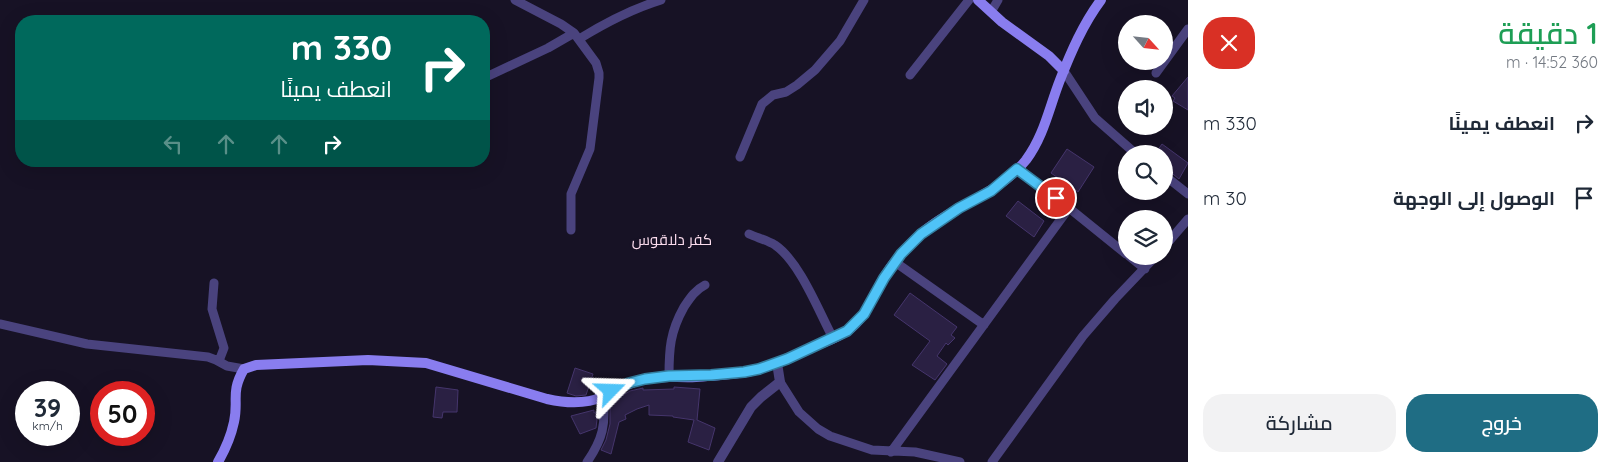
<!DOCTYPE html>
<html lang="ar">
<head>
<meta charset="utf-8">
<style>
  :root { --surface:#fff; --page:#f2f2f3; --text:#1f2937; --muted:#747a83; --accent:#1f6d84 }
  body { margin:0; font-family:Quicksand,Cairo,sans-serif; background:var(--page); color:var(--text); direction:rtl; height:100vh; display:flex; flex-direction:column; font-size:19px; white-space:nowrap }
  * { box-sizing:border-box; margin:0 }
  p { font-size:16px; color:var(--muted) }
  .icon { flex:none; width:28px; height:28px; fill:none; stroke:currentColor; stroke-width:2; stroke-linecap:round; stroke-linejoin:round }
  .map { position:relative; flex:1; overflow:hidden; direction:ltr }
  .drawer { display:flex; flex-direction:column; background:var(--surface); width:425px }
  .drawer>* { flex:none }
  .hud { position:absolute; left:15px; top:15px; width:475px; height:152px; border-radius:20px; box-shadow:0 5px 20px #0002; direction:rtl; background:#00695c; color:#fff; overflow:hidden }
  .needle { width:32px; rotate:117deg }
  .tools { position:absolute; left:1118px; top:15px; display:grid; gap:10px }
  .tools a { display:grid; place-items:center; width:55px; height:55px; border-radius:50%; background:var(--surface); box-shadow:0 5px 20px #0002; font-size:25px }
  .speed { position:absolute; left:15px; top:381px; display:flex; gap:10px; font-size:25px; font-weight:700; text-align:center }
  .speed>* { display:grid; place-content:center; width:65px; height:65px; border-radius:50%; background:var(--surface); box-shadow:0 5px 20px #0002; line-height:1 }
  .speed small { font-size:12px; font-weight:400 }
  .speed .limit { border:8px solid #d22; background:#fff; color:#111 }
  .pin { position:absolute; display:grid; place-items:center; width:42px; height:42px; color:#fff; margin:-21px; border:2px solid #fff; border-radius:50%; box-shadow:0 1px 5px #0007 }
  .me { position:absolute; width:55px; margin:-28px; rotate:68deg; stroke-linejoin:round; filter:drop-shadow(0 0 4px #0008) }
  .turn { display:flex; align-items:center; gap:18px; height:105px; padding:0 15px; font-size:22px }
  .turn .icon { width:65px; height:65px; stroke-width:2.5 }
  .turn b { display:block; font-size:35px; line-height:42px }
  .lanes { display:flex; align-items:center; height:48px; padding:0 15px; background:#0003; justify-content:center; gap:25px; direction:ltr }
  .lanes .off { opacity:.35 }
  .round { display:grid; place-items:center; flex:none; width:52px; height:52px; border-radius:20px; background:var(--page) }
  .overview { display:flex; align-items:center; justify-content:space-between; height:85px; padding:0 15px }
  h1 { font-size:30px; font-weight:600; line-height:38px; color:#1e9e55 }
  .button { display:flex; gap:10px; margin-top:auto; padding:10px 15px }
  .button a { flex:1; height:58px; border-radius:20px; background:var(--accent); color:#fff; font-size:20px; font-weight:600; line-height:58px; text-align:center }
  .button a+a { background:var(--page); color:var(--text) }
  ul { padding:0; list-style:none }
  li { display:flex; align-items:center; gap:15px; height:75px; padding:0 15px }
  li div { flex:1 }
  li b { display:block; font-size:19px }
  li em { font-style:normal }
  main { display:flex; flex:1; min-height:0 }
  .map>svg:first-child { display:block }
</style>
</head>
<body>
<main>
<section class="drawer">
<div class="overview"><div><h1>1 دقيقة</h1><p>360 m · 14:52</p></div><a class="round" style="background:#d93025;color:#fff"><svg class="icon" aria-label="close" viewBox="0 0 24 24"><path d="M6 6l12 12M18 6L6 18"/></svg></a></div>
<ul>
<li><svg class="icon" aria-label="right" viewBox="0 0 24 24"><path d="M7 20v-9h11M14 6l5 5-5 5"/></svg><div><b>انعطف يمينًا</b></div><em>330 m</em></li>
<li><svg class="icon" aria-label="arrive" viewBox="0 0 24 24"><path d="M6 21V4h12l-3 4 3 4H6"/></svg><div><b>الوصول إلى الوجهة</b></div><em>30 m</em></li>
</ul>
<div class="button"><a>خروج</a><a>مشاركة</a></div>
</section>
<div class="map">
<svg width="1188" height="462" viewBox="0 0 1188 462">
  <rect width="100%" height="100%" fill="#171225"/>
  <!-- building -->
  <path fill="#2a2043" stroke="#45356c" d="M1188 77V110L1173 101 1175 98 1172 96Z
    M1162 144 1188 163 1179 179 1168 170 1164 169V154H1155Z
    M1067 149 1094 167 1078 192 1051 173Z
    M1018 201 1044 221 1034 237 1006 216Z
    M910 293 957 327 951 335 955 338 948 345 946 343 937 356 947 364 935 380 912 365 930 341 894 315Z
    M575 368 593 374 586 395 576 396 567 393Z
    M436 387 458 390 457 412H443L442 418 433 417Z
    M674 387 700 389 697 420 715 428 709 450 688 442 694 420 673 417V416L649 415V405L637 409 625 415 626 419 619 422 611 454 601 450 606 440 610 424V403L630 391 643 388V390L674 389Z
    M594 410V413L598 411 596 428 580 434 571 416Z"/>
  <g fill="none" stroke-linecap="round" stroke-linejoin="round">
    <!-- minor -->
    <path stroke="#4a437e" stroke-width="9" d="M515 0 561 24 574 33 596 63 599 73V78L590 149 571 194V230
      M991 12 998 0
      M579 39C605 23 632 9 661 0
      M1064 71 1095 118 1136 154
      M1156 73 1188 29
      M910 75 969 0
      M484 78 548 48 574 33
      M740 157 762 104 773 95 786 92 797 85 815 70 840 41 864 0
      M1017 169 1069 208 1126 254
      M1164 175 1188 194
      M749 234C758 238 767 240 775 245 800 262 819 312 833 338
      M1164 247 1188 219
      M1129 256 1145 269
      M895 262 984 325
      M214 283 212 309 224 348 219 361
      M0 324 87 344 208 357 216 360 227 366 244 369
      M669 376C669 349 670 332 684 307 690 298 695 290 705 285
      M780 382 799 412 818 429 830 436 872 450 915 452 960 462
      M891 452 1069 208
      M587 462C603 439 606 424 603 397
      M992 462 1083 336 1115 299 1156 256"/>
    <!-- tertiary -->
    <path stroke="#4a437e" stroke-width="10" d="M718 462 751 407 761 397 780 382 777 363"/>
    <!-- secondary -->
    <path stroke="#897def" stroke-width="10" d="M978 0 1002 22 1049 56 1064 71
      M218 462C225 450 231 436 234 422 239 400 230 393 244 369L256 365 368 360 426 363 547 399C565 403 584 405 602 397 616 391 628 383 644 379 661 375 679 378 696 377 717 375 740 375 760 369 777 364 792 356 809 349 821 343 835 339 847 331 865 319 872 298 883 279 893 262 907 246 922 233 954 205 998 195 1026 160 1044 136 1049 108 1060 80 1071 52 1083 24 1101 0"/>
  </g>
  <g fill="none" stroke-linecap="round" stroke-linejoin="round">
    <!-- route casing -->
    <g stroke="#337fa1" stroke-width="12">
      <path id="route" d="M611 391 629 383 645 379 669 376 711 375 744 372 759 369 787 359 847 331 864 314 884 278 901 254 921 234 959 208 991 191 1017 169 1056 198"/>
    </g>
    <!-- route -->
    <use href="#route" stroke="#4fc3f7" stroke-width="9"/>
  </g>
  <g text-anchor="middle" dominant-baseline="central" stroke-width="5" stroke-linejoin="round" paint-order="stroke">
    <!-- quarter labels -->
    <g font-size="15" fill="#fbdced" stroke="#171225">
      <text x="672" y="239">كفر دلاقوس</text>
    </g>
  </g>
</svg>
<div class="tools">
<a><svg class="needle" viewBox="-14 -14 28 28"><path d="M0-13l5 13h-10z" fill="#e53935"/><path d="M0 13l5-13h-10z" fill="#747a83"/></svg></a>
<a><svg class="icon" aria-label="sound" viewBox="0 0 24 24"><path d="M4 9h4l5-4v14l-5-4H4zM17 9q2 3 0 6"/></svg></a>
<a><svg class="icon" aria-label="search" viewBox="0 0 24 24"><circle cx="10" cy="10" r="6"/><path d="M15 15l6 6"/></svg></a>
<a><svg class="icon" aria-label="layers" viewBox="0 0 24 24"><path d="M12 4l9 5-9 5-9-5zM3 14l9 5 9-5"/></svg></a>
</div>
<div class="speed"><div>39<small>km/h</small></div><div class="limit">50</div></div>
<div class="pin" style="left:1056px;top:198px;background:#d93025"><svg class="icon" aria-label="arrive" viewBox="0 0 24 24"><path d="M6 21V4h12l-3 4 3 4H6"/></svg></div>
<svg class="me" style="left:611px;top:391px" viewBox="-20 -20 40 40"><path d="M0-17L14 15 0 8-14 15z" fill="#4fc3f7" stroke="#fff" stroke-width="4"/></svg>
<div class="hud">
<div class="turn"><svg class="icon" aria-label="right" viewBox="0 0 24 24"><path d="M7 20v-9h11M14 6l5 5-5 5"/></svg><div><b>330 m</b>انعطف يمينًا</div></div>
<div class="lanes"><svg class="icon off" aria-label="left" viewBox="0 0 24 24"><path d="M17 20v-9H6M10 6l-5 5 5 5"/></svg><svg class="icon off" aria-label="ahead" viewBox="0 0 24 24"><path d="M12 20V5M6 11l6-6 6 6"/></svg><svg class="icon off" aria-label="ahead" viewBox="0 0 24 24"><path d="M12 20V5M6 11l6-6 6 6"/></svg><svg class="icon" aria-label="right" viewBox="0 0 24 24"><path d="M7 20v-9h11M14 6l5 5-5 5"/></svg></div>
</div>
</div>
</main>
</body>
</html>
